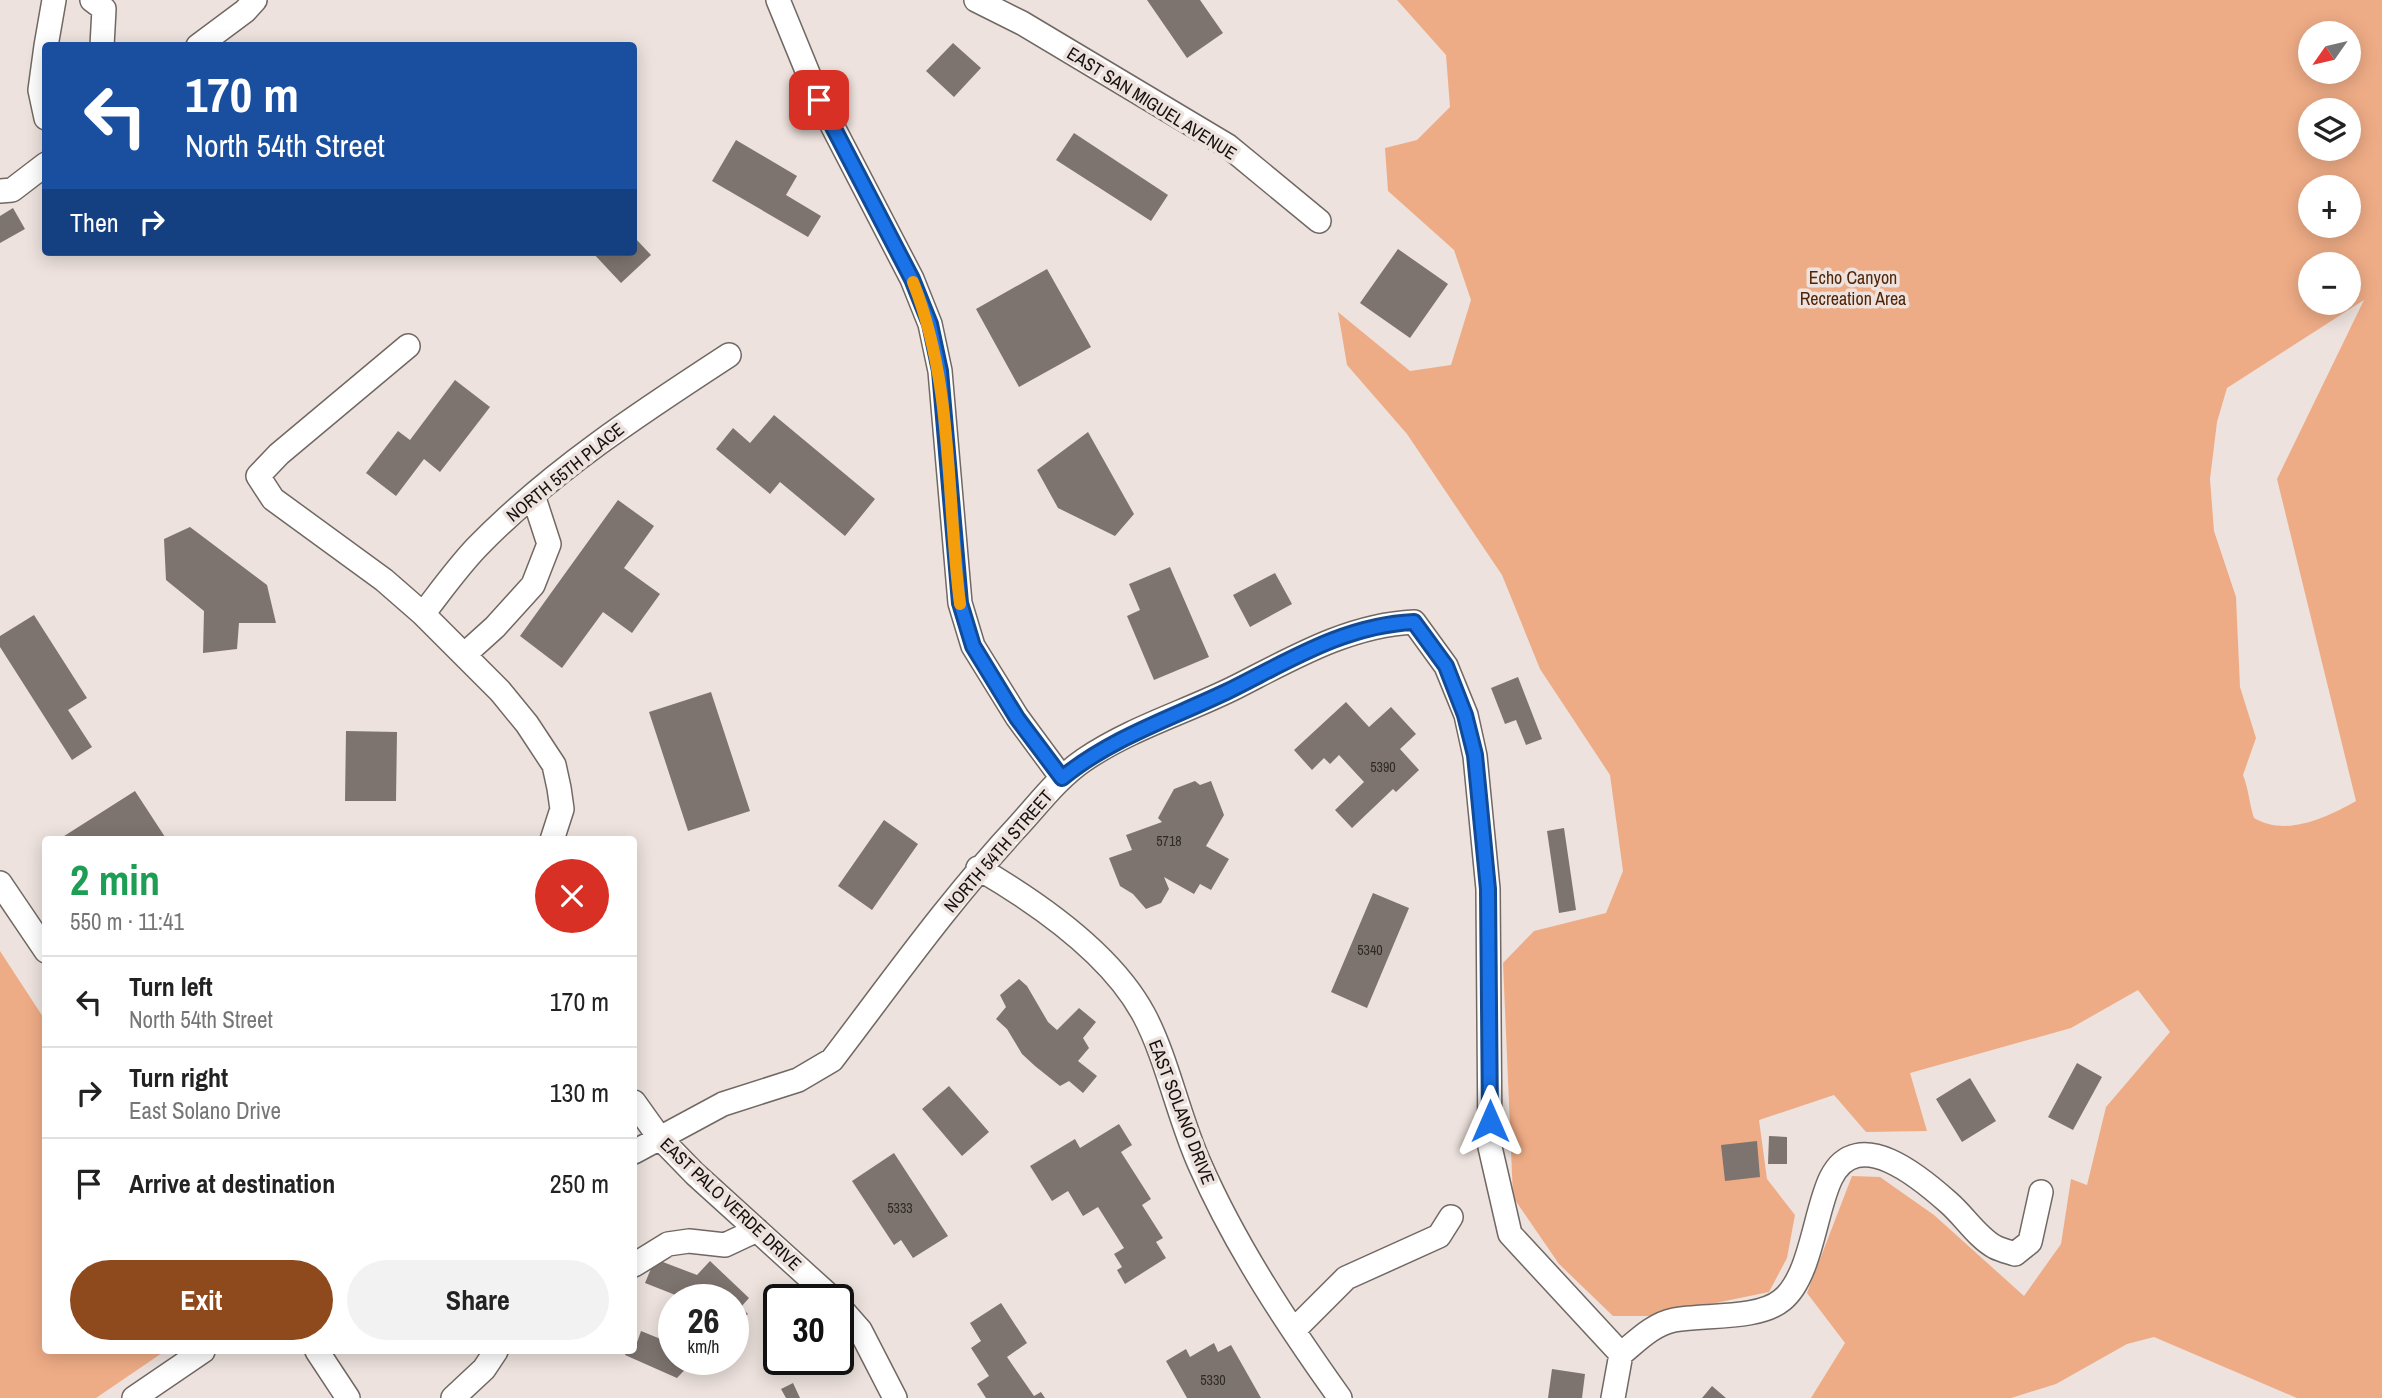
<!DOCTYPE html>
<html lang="en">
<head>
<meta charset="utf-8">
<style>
  :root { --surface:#fff; --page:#f2f2f2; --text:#222; --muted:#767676; --line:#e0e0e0; --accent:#8e4a1d }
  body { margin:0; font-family:"Archivo Narrow",sans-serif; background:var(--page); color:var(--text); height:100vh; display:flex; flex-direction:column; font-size:26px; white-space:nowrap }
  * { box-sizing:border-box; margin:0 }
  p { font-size:23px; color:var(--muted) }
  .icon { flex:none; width:38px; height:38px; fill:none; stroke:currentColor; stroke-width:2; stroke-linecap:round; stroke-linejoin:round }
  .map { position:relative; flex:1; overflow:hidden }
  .sheet { position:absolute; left:42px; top:836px; width:595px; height:518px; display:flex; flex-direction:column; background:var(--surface); border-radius:7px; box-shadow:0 4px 18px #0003 }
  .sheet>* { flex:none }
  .banner { position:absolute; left:42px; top:42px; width:595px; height:214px; border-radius:7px; box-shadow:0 4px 18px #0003; background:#1a4fa0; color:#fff; overflow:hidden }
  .needle { width:46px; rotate:236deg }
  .tools { position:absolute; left:2298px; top:21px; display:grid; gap:14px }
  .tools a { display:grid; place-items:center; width:63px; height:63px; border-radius:50%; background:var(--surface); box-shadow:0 4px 18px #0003; font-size:35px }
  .speed { position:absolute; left:658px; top:1284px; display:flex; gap:14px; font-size:35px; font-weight:700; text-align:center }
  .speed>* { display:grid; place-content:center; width:91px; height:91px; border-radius:50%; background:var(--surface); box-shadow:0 4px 18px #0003; line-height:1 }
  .speed small { font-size:18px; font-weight:400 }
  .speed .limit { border:4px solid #111; border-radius:10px; background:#fff; color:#111 }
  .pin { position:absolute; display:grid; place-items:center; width:60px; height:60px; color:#fff; margin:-30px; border-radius:14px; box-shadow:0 4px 10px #0006 }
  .me { position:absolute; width:77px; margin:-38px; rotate:0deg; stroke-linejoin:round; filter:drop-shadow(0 0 5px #0008) }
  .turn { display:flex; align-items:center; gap:24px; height:147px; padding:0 28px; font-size:32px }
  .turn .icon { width:91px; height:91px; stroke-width:2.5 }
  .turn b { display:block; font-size:49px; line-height:60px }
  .then { display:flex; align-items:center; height:66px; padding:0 28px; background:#0003; gap:14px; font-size:26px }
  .round { display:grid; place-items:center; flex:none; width:74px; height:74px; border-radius:37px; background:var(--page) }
  .summary { display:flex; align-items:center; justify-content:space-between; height:119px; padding:0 28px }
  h1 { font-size:42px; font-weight:700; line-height:52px; color:#1e9e55 }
  .primary-button { display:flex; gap:14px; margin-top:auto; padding:14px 28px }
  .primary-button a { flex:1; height:80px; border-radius:42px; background:var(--accent); color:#fff; font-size:28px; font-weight:700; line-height:80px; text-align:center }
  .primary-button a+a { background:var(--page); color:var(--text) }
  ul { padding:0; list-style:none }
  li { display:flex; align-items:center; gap:21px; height:91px; padding:0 28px; border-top:2px solid var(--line) }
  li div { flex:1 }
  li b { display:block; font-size:26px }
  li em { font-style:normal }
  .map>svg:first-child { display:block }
</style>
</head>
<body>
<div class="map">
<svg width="2382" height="1398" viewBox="0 0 2382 1398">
  <rect width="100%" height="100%" fill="#ede2dd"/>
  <!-- green -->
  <path fill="#eeac86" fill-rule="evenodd" d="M1397 0H2382V1398H2297L2154 1337 2127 1344 2056 1384 2011 1398H1811L1845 1343 1807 1293 1852 1176 1880 1177 1934 1215 2024 1296 2061 1244 2071 1179 2087 1185 2106 1107 2170 1032 2138 990 2071 1028 1910 1073 1927 1131 1866 1132 1834 1095 1759 1120 1767 1179 1795 1215 1787 1258 1769 1292 1652 1316H1613L1559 1264 1513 1197 1503 963 1534 931 1606 913 1623 871 1610 775 1540 669 1502 575 1407 434 1347 365 1338 312 1410 371 1451 365 1471 300 1454 250 1388 191 1385 148 1417 140 1450 107 1446 55ZM2310 33H2348V72H2310ZM2310 110H2348V149H2310ZM2310 187H2348V226H2310ZM2310 264H2348V303H2310ZM2364 300 2277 479 2356 801C2326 818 2286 837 2254 818 2249 803 2249 790 2243 775L2256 738 2240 687 2236 597 2214 531 2210 479 2217 422 2227 388Z
    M0 951 45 1020 46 1351H165L96 1398H0Z"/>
  <!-- building -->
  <path fill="#7e746f" d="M1147 0H1200L1223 33 1187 58Z
    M953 43 981 68 954 97 926 71Z
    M1074 133 1168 195 1151 221 1056 160Z
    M736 140 797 176 786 195 821 216 808 237 712 181Z
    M13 208 25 229 0 243V216Z
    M634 237 651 255 621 283 592 252H634Z
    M1398 249 1448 284 1410 338 1360 303Z
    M1047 269 1091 347 1019 387 976 309Z
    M455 380 490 407 440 472 424 459 396 496 366 473 398 431 410 440Z
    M774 415 875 499 845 536 780 482 770 494 716 449 733 428 750 443Z
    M1088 432 1134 514 1115 536 1058 508 1037 470Z
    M618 500 654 526 624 568 660 594 632 633 603 612 562 668 520 636Z
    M190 527 267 585 276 623H239L237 649 203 653 204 611 166 580 164 539Z
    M1170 567 1209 657 1154 680 1127 616 1140 610 1129 584Z
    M1275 573 1292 604 1250 627 1233 595Z
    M34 615 87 698 68 710 92 747 72 760 0 647V636Z
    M1518 677 1542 739 1526 745 1516 720 1505 724 1491 688Z
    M711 692 750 811 688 831 649 712Z
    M1346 702 1369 727 1391 707 1416 734 1400 749 1419 770 1396 792 1393 789 1352 828 1335 810 1364 782 1339 755 1330 764 1324 758 1312 770 1294 750Z
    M346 731 397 732 396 801H345Z
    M1195 781 1200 785 1211 781 1224 815 1206 846 1229 859 1211 890 1200 884 1194 894 1164 877 1169 889 1161 903 1146 909 1133 894 1120 886 1109 858 1132 850 1126 835 1162 822 1158 818 1174 789Z
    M135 791 167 840H63L61 838Z
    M884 820 918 844 872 910 838 886Z
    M1564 828 1576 910 1559 913 1547 831Z
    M1373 893 1409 908 1367 1008 1331 992Z
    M1019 979 1027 986 1048 1022 1057 1030 1079 1008 1096 1022 1083 1038 1089 1048 1078 1061 1097 1076 1083 1093 1069 1081 1060 1086 1035 1066 1022 1054 1007 1029 996 1019 1006 1007 1000 995Z
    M2077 1063 2102 1077 2073 1130 2048 1117Z
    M1970 1078 1996 1121 1962 1142 1936 1099Z
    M949 1086 989 1132 962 1156 922 1109Z
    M1119 1124 1132 1145 1121 1152 1151 1199 1142 1205 1163 1238 1156 1242 1166 1258 1125 1284 1117 1270 1122 1267 1114 1254 1124 1248 1098 1207 1083 1216 1068 1191 1052 1201 1030 1166 1075 1139 1080 1148Z
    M1769 1136 1787 1137V1164H1768Z
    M1757 1141 1760 1177 1725 1181 1721 1145Z
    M894 1153 948 1236 913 1258 901 1240 894 1245 852 1181Z
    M655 1259 697 1275 710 1261 749 1298 741 1307 748 1314 733 1330V1300H681L683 1298 645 1283Z
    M1001 1303 1027 1343 1007 1357 1034 1396 1041 1392 1045 1398H986L977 1384 989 1376 971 1348 981 1341 970 1323Z
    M674 1320V1360H694L677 1378 625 1355 627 1351H634L641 1331 663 1340Z
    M1214 1343 1218 1352 1231 1345 1261 1398H1187L1166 1361 1186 1349 1190 1357Z
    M1552 1369 1585 1374 1582 1398H1548Z
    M793 1383 800 1398H786L781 1389Z
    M1712 1386 1726 1398H1702Z"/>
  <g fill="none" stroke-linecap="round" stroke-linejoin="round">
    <!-- minor casing -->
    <g stroke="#716863" stroke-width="26">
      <path id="minor" d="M92 0 104 9 102 46
        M778 0 819 100 912 279 930 324 940 371 960 603 973 646 1017 717 1062 778
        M976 0 1022 23 1228 146 1319 221
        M46 46 40 90 46 118
        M46 46 54 0
        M198 46 245 11 255 0
        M0 191 12 190 46 164
        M408 346 279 454 258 476 273 499 384 580 423 614 500 691 527 724 554 765 559 788 562 809 552 840
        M423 614C440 592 457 568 477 547 551 471 640 413 729 355
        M464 655 495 627 533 585 549 544 533 495
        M978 868C1038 903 1111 953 1144 1015 1167 1058 1179 1119 1200 1165 1236 1247 1288 1325 1340 1398
        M0 883 46 951
        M634 1102 659 1137 695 1174 834 1300
        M634 1152 723 1104 798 1080 832 1060C893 980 951 898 1020 824 1040 802 1059 777 1084 760 1131 728 1186 712 1236 687 1293 658 1349 625 1414 622L1446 666 1466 715 1475 756 1488 889 1490 1147 1510 1234 1621 1354C1636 1342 1653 1324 1674 1320 1704 1314 1758 1320 1782 1300 1811 1277 1815 1210 1831 1178 1858 1124 1921 1178 1949 1203 1964 1216 1978 1238 1995 1247 2001 1250 2009 1252 2015 1254L2030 1242 2041 1192
        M634 1265 668 1244 689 1241 725 1245 757 1230
        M838 1305 860 1330 895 1398
        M1295 1329 1346 1278 1439 1236 1451 1217
        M317 1351 348 1398
        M134 1398 203 1351
        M453 1398 484 1369 496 1351
        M1613 1398 1621 1354"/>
    </g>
    <!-- minor -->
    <use href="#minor" stroke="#fff" stroke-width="23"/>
  </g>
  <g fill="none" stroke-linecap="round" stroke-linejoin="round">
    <!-- route casing -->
    <g stroke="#114b97" stroke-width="18">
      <path id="route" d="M819 100 912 279 930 324 940 371 960 603 973 646 1017 718 1062 778C1111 738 1169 719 1226 692 1287 662 1344 625 1414 622L1446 666 1465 715 1475 755 1488 889 1490 1121"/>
    </g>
    <!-- route -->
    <use href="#route" stroke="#1a73e8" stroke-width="12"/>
    <!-- slow -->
    <path stroke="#f59e0b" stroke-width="12" d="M913 282C954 385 946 496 960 604"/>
  </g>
  <g text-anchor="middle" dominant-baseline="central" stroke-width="7" stroke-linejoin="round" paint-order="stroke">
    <!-- number labels -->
    <g font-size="14" fill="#2f2a27">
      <text x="1383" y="767">5390</text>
      <text x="1169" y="841">5718</text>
      <text x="1370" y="950">5340</text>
      <text x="900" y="1208">5333</text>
      <text x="1213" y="1380">5330</text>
    </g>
    <!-- street labels -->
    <g font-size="18" fill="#15110f" stroke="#ede2dd">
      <text transform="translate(1152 103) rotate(32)">EAST SAN MIGUEL AVENUE</text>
      <text transform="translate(565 472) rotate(-39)">NORTH 55TH PLACE</text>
      <text transform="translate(998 851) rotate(-49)">NORTH 54TH STREET</text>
      <text transform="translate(1182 1112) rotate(69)">EAST SOLANO DRIVE</text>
      <text transform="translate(731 1204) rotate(43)">EAST PALO VERDE DRIVE</text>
    </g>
    <!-- park labels -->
    <g font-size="18" fill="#522507" stroke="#ede2dd">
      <text x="1853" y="277">Echo Canyon<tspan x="1853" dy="21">Recreation Area</tspan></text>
    </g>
  </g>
</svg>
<div class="tools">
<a><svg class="needle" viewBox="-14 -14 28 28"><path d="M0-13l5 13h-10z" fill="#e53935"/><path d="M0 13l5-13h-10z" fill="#767676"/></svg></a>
<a><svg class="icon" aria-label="layers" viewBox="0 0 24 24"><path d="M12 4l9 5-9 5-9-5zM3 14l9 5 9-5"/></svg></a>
<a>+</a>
<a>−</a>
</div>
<div class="speed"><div>26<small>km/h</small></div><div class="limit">30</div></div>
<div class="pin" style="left:819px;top:100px;background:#d93025"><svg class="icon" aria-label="arrive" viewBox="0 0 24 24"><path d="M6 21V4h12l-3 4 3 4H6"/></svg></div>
<svg class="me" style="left:1490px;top:1121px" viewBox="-20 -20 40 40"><path d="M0-17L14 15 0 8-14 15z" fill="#1a73e8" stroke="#fff" stroke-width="4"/></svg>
<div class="banner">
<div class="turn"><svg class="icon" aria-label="left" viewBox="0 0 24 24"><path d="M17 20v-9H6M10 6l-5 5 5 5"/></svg><div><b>170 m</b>North 54th Street</div></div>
<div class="then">Then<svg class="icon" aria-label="right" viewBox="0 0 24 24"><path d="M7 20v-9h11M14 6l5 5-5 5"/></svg></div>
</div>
<section class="sheet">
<div class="summary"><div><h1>2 min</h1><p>550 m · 11:41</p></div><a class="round" style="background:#d93025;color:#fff"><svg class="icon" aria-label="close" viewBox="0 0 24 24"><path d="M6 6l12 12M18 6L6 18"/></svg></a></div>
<ul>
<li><svg class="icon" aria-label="left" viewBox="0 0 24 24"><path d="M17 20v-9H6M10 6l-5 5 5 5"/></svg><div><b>Turn left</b><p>North 54th Street</p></div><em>170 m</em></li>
<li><svg class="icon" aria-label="right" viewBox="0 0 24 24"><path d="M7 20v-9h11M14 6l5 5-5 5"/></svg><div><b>Turn right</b><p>East Solano Drive</p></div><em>130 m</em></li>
<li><svg class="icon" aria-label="arrive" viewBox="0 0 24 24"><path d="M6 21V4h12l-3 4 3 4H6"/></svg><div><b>Arrive at destination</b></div><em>250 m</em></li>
</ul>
<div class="primary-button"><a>Exit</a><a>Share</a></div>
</section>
</div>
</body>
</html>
